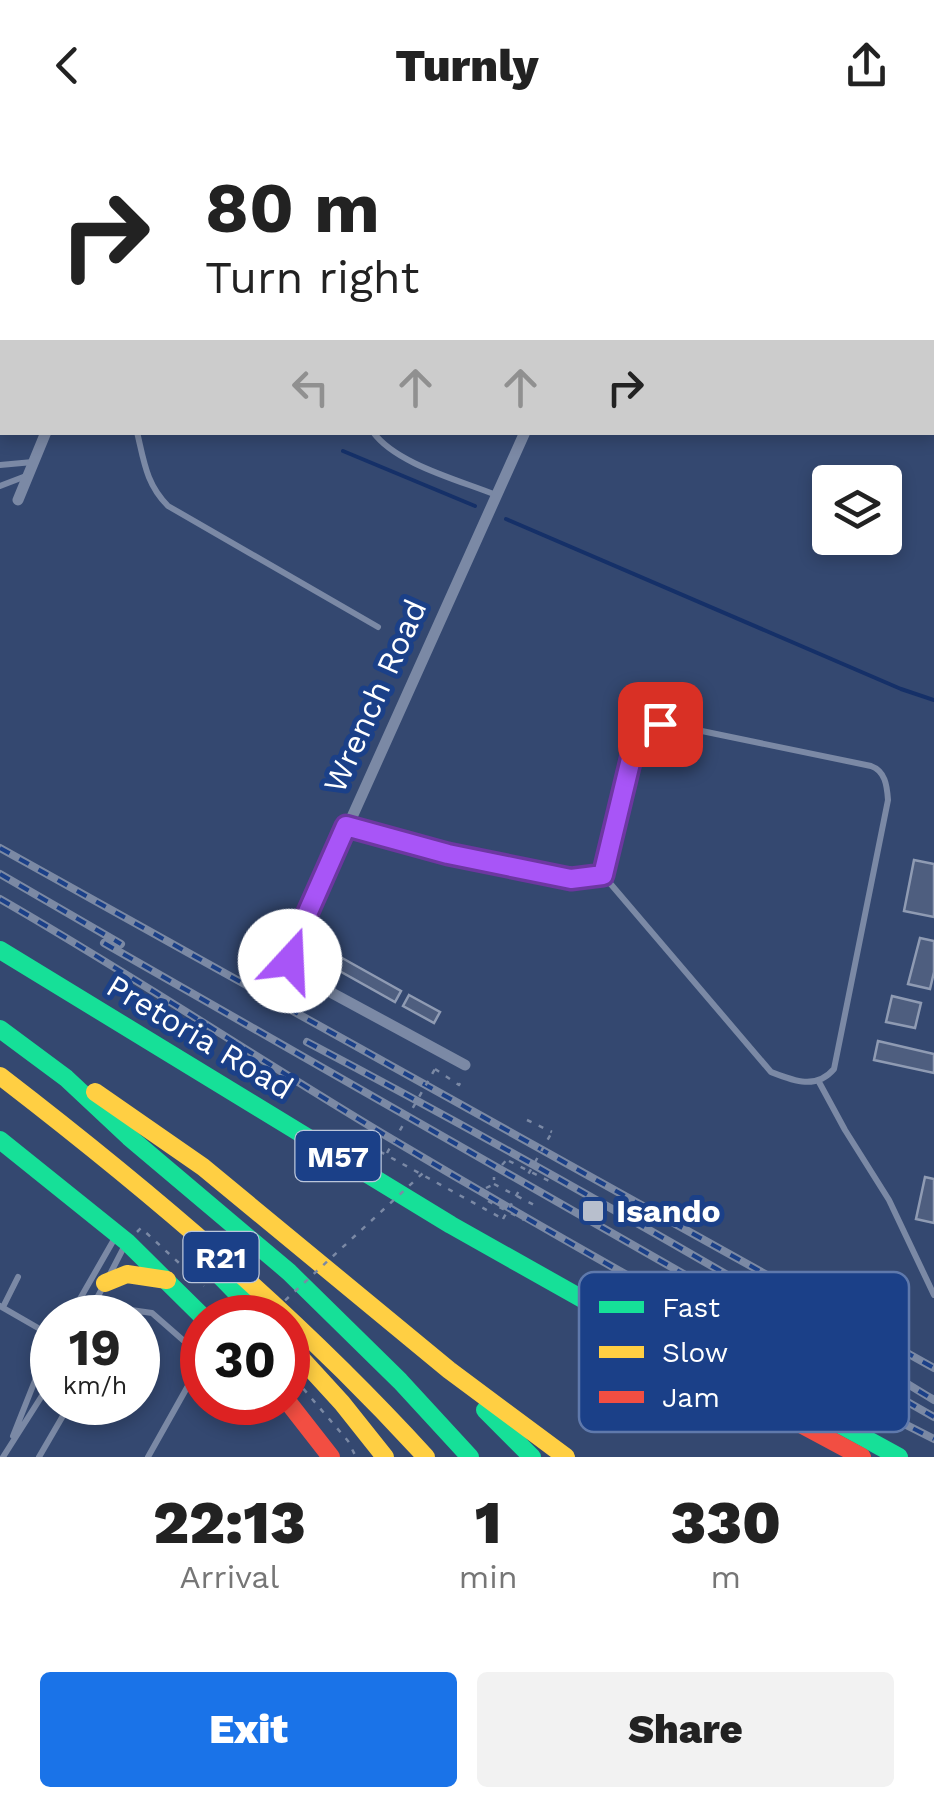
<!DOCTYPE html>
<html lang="en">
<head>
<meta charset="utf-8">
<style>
  :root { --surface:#fff; --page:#f2f2f2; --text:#222; --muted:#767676; --accent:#1a73e8 }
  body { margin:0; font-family:"Work Sans",sans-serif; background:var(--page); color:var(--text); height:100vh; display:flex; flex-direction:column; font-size:38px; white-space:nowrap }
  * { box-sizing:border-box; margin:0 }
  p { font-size:32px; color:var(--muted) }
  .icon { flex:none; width:55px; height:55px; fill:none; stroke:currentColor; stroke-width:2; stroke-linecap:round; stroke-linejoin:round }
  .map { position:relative; height:1327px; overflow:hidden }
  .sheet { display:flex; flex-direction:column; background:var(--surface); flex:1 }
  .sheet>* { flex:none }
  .hud { position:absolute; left:0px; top:0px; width:935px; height:305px; box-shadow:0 5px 15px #0003; background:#fff; color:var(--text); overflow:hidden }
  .fabs { position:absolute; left:812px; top:335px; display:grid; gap:20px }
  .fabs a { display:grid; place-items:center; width:90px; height:90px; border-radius:10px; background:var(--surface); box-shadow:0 5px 15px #0003; font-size:50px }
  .speed { position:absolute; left:30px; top:1165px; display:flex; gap:20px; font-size:50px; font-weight:700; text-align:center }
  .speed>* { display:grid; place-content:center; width:130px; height:130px; border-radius:50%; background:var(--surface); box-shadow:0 5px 15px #0003; line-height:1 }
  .speed small { font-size:25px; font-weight:400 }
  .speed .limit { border:15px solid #d22; background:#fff; color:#111 }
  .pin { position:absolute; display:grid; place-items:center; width:85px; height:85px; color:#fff; margin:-42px; border-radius:20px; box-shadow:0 5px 15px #0006 }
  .me { position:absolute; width:110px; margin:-55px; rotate:20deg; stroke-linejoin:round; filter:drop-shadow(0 0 8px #0008) }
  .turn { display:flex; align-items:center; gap:35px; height:210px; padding:0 40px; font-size:45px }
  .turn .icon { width:130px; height:130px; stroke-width:2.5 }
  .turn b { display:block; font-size:70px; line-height:85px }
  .lanes { display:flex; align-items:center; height:95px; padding:0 40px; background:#0003; justify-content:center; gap:50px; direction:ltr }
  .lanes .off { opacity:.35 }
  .eta { display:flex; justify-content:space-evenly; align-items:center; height:170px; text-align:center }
  .eta b { font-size:60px; font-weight:800; line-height:70px }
  .primary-button { display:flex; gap:20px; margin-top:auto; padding:20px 40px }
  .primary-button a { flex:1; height:115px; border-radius:10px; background:var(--accent); color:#fff; font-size:40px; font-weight:800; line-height:115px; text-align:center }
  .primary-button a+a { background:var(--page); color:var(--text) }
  header { display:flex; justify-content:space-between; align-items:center; height:130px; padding:0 40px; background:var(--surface); font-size:45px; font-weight:800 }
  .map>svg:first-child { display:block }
</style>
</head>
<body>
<header><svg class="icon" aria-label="back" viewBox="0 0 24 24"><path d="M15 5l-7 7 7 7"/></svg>Turnly<svg class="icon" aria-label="share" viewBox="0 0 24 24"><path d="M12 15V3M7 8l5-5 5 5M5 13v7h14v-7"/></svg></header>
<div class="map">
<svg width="934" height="1327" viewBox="0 0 934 1327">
  <rect width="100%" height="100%" fill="#344870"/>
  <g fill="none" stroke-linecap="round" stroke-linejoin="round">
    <!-- stream -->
    <path stroke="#153068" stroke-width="4" d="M343 321 475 376
      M506 389 901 559 934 570"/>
  </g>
  <!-- building -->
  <path fill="#4e5e7f" stroke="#8f9bb3" stroke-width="2.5" d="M914 730 934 734V787L904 781Z
    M920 808 934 811V842L930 859 908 854Z
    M326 819 401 861 395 872 320 830Z
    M409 865 440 882 434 893 403 876Z
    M892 866 921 873 915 898 886 892Z
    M878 911 934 924V943L874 930Z
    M925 1047 934 1049V1093L916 1089Z
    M41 1219 52 1225V1245L33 1234Z"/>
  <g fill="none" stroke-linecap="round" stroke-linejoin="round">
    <!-- path -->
    <path stroke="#7b89a5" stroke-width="2.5" stroke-dasharray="5 8" stroke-linecap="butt" d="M435 939 459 955 463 948
      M527 990 552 1002
      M357 1009 503 1089
      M509 1031 553 1053
      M502 1035 510 1026
      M494 1054 538 1077
      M486 1058 494 1054V1047
      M488 1071 524 1090
      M137 1102 141 1098 204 1156
      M295 1249 348 1311 356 1327"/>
    <!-- lane -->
    <path stroke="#7b89a5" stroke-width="6" d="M283 0 284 2
      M537 2 542 0
      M0 46 2 47
      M932 92 934 89
      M137 302C144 331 146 354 168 376L378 497
      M373 302C396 334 459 350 496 365
      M0 335 33 332
      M0 356 26 346
      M668 594 871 636C885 641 887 655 888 670L834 939C816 960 794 951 771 942L603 745 637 608 647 598Z
      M346 696 448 724 571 749 603 745
      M819 952 845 1000 889 1070 934 1165
      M109 1146 126 1113
      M0 1176 52 1206
      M3 1177 18 1147
      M69 1188 116 1106
      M86 1188 103 1157
      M122 1188 131 1180 152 1183 200 1225 198 1238 148 1327
      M49 1223 52 1216
      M13 1306 40 1238
      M3 1327 52 1250
      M39 1327 71 1272"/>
    <!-- street -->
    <path stroke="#7b89a5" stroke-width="11" d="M829 0 833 2
      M869 0 873 2
      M169 2 170 0
      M662 2 663 0
      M932 40 934 41
      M932 63 934 64
      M18 370 46 302
      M465 935 308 850 293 837 290 825 525 302"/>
    <!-- fast -->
    <path stroke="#16e098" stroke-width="18" d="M0 820 451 1095 689 1229
      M0 899 66 948 129 1007 289 1142 400 1251 470 1327
      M0 1010 127 1112 204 1188
      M215 1135 217 1143 261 1188
      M696 1227 775 1259 899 1327
      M485 1280 532 1327"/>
    <!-- slow -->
    <path stroke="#ffcf43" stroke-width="18" d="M0 946C152 1063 296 1185 426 1327
      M95 962 203 1037 449 1240 566 1327
      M105 1153 127 1144 167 1150
      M288 1214 342 1273 385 1327"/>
    <!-- jam -->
    <path stroke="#f24e42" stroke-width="18" d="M689 1229 719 1250 862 1327
      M288 1272 331 1327"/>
    <!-- rail casing -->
    <g stroke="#7b89a4" stroke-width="8">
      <path id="rail" d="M0 718 934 1238
        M0 744 121 814
        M0 769C134 846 262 932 395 1011 572 1116 751 1217 934 1309
        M104 813 934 1287
        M307 912C480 1003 650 1099 818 1198 857 1221 895 1247 934 1270"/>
    </g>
    <!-- rail -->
    <use href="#rail" stroke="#1b4088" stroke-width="4" stroke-dasharray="11" stroke-linecap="butt"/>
    <!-- path-bridge -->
    <path stroke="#7b89a5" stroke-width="2.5" stroke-dasharray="5 8" stroke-linecap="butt" d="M387 1023 435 939
      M503 1089 552 1002
      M266 1188 423 1043"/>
  </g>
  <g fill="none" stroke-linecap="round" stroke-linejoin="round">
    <!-- route casing -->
    <g stroke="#6d37a1" stroke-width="25">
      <path id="route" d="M290 831 292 818 346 696 448 724 571 749 603 745 636 608 641 601 660 594"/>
    </g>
    <!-- route -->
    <use href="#route" stroke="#a855f7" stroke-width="18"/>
  </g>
  <!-- markers -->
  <rect fill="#b8bfcd" stroke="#1b4088" stroke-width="4" x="581" y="1069" width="24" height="24" rx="5"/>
  <g text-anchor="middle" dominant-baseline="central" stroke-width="10" stroke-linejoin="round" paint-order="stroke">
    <!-- shield labels -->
    <g fill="#1b4088" stroke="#bbc6db" stroke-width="2.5">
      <rect x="295.5" y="1001" width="85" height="50" rx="8"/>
      <rect x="183.5" y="1102" width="75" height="50" rx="8"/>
    </g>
    <g font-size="30" font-weight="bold" fill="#fff">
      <text x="338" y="1026">M57</text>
      <text x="221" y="1127">R21</text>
    </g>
    <!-- street labels -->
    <g font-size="32" fill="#fff" stroke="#1b4088">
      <text transform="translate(375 566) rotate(-66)">Wrench Road</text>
      <text transform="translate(200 907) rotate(31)">Pretoria Road</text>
    </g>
    <!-- poi labels -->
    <g font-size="32" font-weight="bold" fill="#fff" stroke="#1b4088" text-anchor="start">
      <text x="616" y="1081">Isando</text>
    </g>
  </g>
  <!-- legend -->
  <rect x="579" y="1142" width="330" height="160" rx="15" fill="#1b4088" stroke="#5f79ac" stroke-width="2.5"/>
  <rect x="599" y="1171" width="45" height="12" fill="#16e098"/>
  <rect x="599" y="1216" width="45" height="12" fill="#ffcf43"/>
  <rect x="599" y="1261" width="45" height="12" fill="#f24e42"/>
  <g font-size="28" fill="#fff">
    <text x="662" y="1187">Fast</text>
    <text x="662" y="1232">Slow</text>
    <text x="662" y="1277">Jam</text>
  </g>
</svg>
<div class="fabs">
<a><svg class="icon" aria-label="layers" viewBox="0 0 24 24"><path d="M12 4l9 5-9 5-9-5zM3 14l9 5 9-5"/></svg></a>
</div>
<div class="speed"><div>19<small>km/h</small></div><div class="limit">30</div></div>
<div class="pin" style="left:660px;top:594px;background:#d93025"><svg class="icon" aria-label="arrive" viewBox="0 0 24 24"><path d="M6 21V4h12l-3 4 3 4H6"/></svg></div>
<svg class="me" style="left:290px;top:831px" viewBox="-20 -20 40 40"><circle r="19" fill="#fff"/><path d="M0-13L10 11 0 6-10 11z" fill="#a855f7"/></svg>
<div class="hud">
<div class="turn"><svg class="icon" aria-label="right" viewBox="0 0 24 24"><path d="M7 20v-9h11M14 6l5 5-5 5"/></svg><div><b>80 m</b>Turn right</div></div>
<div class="lanes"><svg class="icon off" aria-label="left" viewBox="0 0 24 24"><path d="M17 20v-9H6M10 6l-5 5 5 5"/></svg><svg class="icon off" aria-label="ahead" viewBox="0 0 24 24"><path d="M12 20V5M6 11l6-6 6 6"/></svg><svg class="icon off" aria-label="ahead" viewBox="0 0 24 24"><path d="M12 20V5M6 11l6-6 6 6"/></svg><svg class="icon" aria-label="right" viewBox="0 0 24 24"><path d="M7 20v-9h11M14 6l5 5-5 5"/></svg></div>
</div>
</div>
<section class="sheet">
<div class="eta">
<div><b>22:13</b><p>Arrival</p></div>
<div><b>1</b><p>min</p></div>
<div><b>330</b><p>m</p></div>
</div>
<div class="primary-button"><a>Exit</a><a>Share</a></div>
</section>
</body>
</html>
